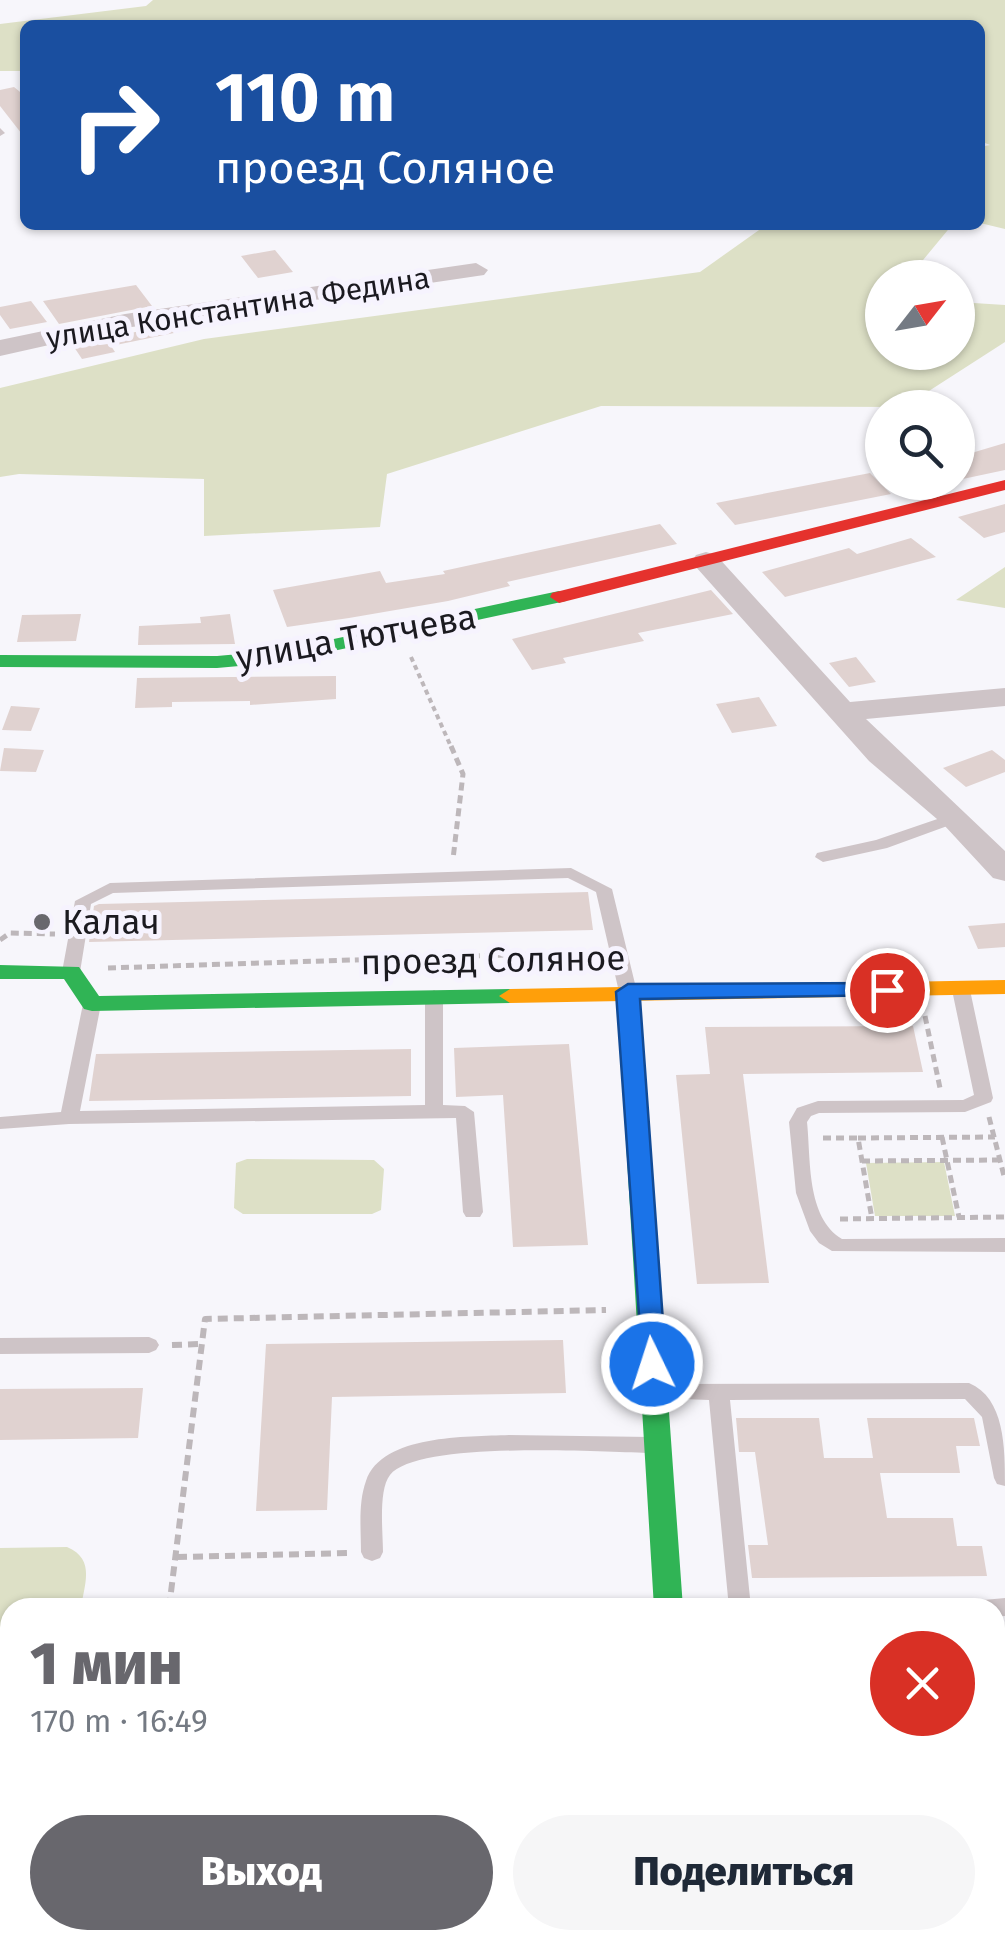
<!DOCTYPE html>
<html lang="ru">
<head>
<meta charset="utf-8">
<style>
  :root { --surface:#fff; --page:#f6f6f7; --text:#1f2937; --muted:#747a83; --accent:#68676d }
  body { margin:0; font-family:"Fira Sans",sans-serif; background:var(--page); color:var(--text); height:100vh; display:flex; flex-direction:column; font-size:38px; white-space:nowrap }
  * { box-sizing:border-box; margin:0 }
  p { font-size:32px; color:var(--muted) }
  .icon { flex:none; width:55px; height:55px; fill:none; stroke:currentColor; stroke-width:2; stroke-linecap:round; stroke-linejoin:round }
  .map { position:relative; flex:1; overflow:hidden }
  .sheet { position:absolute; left:0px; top:1598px; width:1005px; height:352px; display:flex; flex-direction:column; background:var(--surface); border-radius:30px 30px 0 0; box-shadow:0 2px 8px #0004 }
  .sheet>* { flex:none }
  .hud { position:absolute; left:20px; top:20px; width:965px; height:210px; border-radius:15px; box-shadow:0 2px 8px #0004; background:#1a4fa0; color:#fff; overflow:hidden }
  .needle { width:65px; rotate:59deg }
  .tools { position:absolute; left:865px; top:260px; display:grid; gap:20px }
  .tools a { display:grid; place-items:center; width:110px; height:110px; border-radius:50%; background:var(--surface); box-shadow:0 2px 8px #0004; font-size:50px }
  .pin { position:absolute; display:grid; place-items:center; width:85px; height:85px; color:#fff; margin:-42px; border:5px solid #fff; border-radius:50%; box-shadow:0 2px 10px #0007 }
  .me { position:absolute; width:110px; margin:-55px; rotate:356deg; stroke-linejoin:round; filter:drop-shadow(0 0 8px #0008) }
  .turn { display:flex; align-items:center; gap:35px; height:210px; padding:0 30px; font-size:45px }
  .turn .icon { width:130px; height:130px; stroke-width:2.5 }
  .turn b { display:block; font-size:70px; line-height:85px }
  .round { display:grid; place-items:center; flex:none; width:105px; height:105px; border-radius:52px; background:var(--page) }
  .overview { display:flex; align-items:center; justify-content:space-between; height:170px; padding:0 30px }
  h1 { font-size:60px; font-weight:800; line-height:75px; color:var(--accent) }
  .action { display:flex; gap:20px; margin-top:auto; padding:20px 30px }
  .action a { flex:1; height:115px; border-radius:60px; background:var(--accent); color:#fff; font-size:40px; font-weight:800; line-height:115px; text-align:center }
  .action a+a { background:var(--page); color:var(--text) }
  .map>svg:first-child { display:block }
</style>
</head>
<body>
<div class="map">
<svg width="1005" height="1948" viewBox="0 0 1005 1948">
  <rect width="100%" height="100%" fill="#f7f6fb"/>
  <!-- green -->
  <path fill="#dde0c6" d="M153 0H1005V229L980 223V147L990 145 980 141V25H25V71H0V24L146 6Z
    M766 225H952L909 277 882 278V352H958V302L1005 305V342L904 407 601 406 387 474 380 527 204 536V479L19 474 0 477V388L204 339 700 272Z
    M1005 567V608L956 600Z
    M247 1159 374 1160 384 1169 381 1210 372 1214H243L234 1208 236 1163Z
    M944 1162 955 1216H875L866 1163Z
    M67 1547C95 1559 85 1582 81 1607L10 1608V1742H0V1548Z"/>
  <!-- building -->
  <path fill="#e0d2d0" d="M14 87 25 96V138L0 106V90Z
    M275 250 293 272 258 278 241 256Z
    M136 285 152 306 59 324 43 301Z
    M31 301 47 322 10 329 0 315V307Z
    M167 326 174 333 111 346 115 352 82 359 72 344Z
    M1005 443V470L958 480V457Z
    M870 473 891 494 735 525 716 503Z
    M1005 504V532L984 538 958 517Z
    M660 524 677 544 507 582 510 586 448 601 349 618 287 627 273 590 380 571 386 583 445 574 443 571Z
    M911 538 936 557 785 597 762 572 849 548 857 554Z
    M711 590 733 614 638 633 644 641 563 658 566 663 532 670 512 639Z
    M81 614 76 641 17 642 22 615Z
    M230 614 235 644 138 645 139 626 201 623 200 617Z
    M856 657 876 682 849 687 829 663Z
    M336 676V699L250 705V701L172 702V707L135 708 137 678Z
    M759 697 777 726 732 733 716 704Z
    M11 706 40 708 31 731 2 730Z
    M4 748 44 750 36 772 0 771Z
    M992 750 1005 760V772L966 787 943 768Z
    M588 892 593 930 89 942 94 906 99 904Z
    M1005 923V947L978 949 968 926Z
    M913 1026 923 1072 743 1074 769 1283 697 1284 676 1075 710 1074 705 1027Z
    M569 1044 588 1245 513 1247 503 1095 456 1097 454 1048Z
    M411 1049V1096L89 1101 96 1054Z
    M563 1340 566 1393 332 1397 327 1510 256 1511 266 1344Z
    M143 1388 138 1438 0 1440V1389Z
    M736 1418H819L824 1458H873L867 1418H974L980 1446H956L960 1473H880L887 1518H953L957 1546H982L987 1576 752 1578 748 1545H768L755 1452H739Z"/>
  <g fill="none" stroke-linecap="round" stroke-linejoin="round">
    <!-- path-far2 -->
    <path stroke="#bdb7ba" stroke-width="4" stroke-dasharray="5 4" stroke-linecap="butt" d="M411 657 452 749"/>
    <!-- path-far1 -->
    <path stroke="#bdb7ba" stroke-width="5" stroke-dasharray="8 5" stroke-linecap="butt" d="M451 746 463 774 453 859
      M0 940 10 933 55 934
      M108 968 597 952
      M925 1016 940 1088
      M989 1117 1005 1180
      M942 1137 959 1217
      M823 1138H858L872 1219
      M858 1138 995 1137
      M862 1161 1000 1160
      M840 1219 1005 1217"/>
    <!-- path -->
    <path stroke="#bdb7ba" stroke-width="6" stroke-dasharray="10 6" stroke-linecap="butt" d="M172 1345 201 1344
      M177 1557 349 1553
      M169 1608 205 1319 606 1310
      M858 1940 859 1948
      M975 1940 976 1948
      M117 1948 118 1940
      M530 1948 559 1940"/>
    <!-- lane -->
    <path fill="#cec4c7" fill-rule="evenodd" d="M0 128 5 133 0 136Z
      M955 813 963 818 961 821 887 848 823 862 815 857 817 853 876 840Z
      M571 868 612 889 637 992 634 996H622L619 992 596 892 568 878 113 893 91 904 80 972 71 978 62 972 75 901 110 883Z
      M961 984 970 990 993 1098 991 1102 965 1112 819 1113 811 1116 807 1122C811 1159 806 1217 842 1239L1005 1238V1252L832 1251 819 1243 810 1231 796 1193 789 1122 797 1108 818 1101 963 1100 974 1095 952 990Z
      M434 990 443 996V1105L465 1106 474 1112 483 1212 480 1217H466L463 1212 456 1118 69 1124 0 1129V1117L61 1112 83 1004 92 998 101 1004 80 1111 425 1105V996Z
      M149 1337 156 1340 159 1345 156 1350 149 1353 0 1354V1338Z
      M969 1383C1005 1398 1005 1448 1005 1486L997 1484 994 1478 982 1417 965 1399 730 1400 751 1608H729L709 1400 657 1398 654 1392 657 1386 664 1384Z
      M509 1435 651 1437 659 1439 662 1445 659 1451 651 1453C604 1452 418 1440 390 1475 378 1490 383 1533 383 1552L380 1558 372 1561 364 1558 361 1552C361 1529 358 1503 366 1481 382 1434 467 1437 509 1435Z
      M1005 1598V1616L995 1617V1608H970L973 1601Z
      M0 1841H10V1863H0Z"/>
    <!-- street -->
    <path fill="#cec4c7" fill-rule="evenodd" d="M476 263 488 270 484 275 125 328 0 356V340L125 314Z
      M706 552 716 555 850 702 1005 688V706L866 719 1005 851V881L993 878 944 825 869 761 696 567 692 561 696 555Z
      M666 1940H716L717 1948H667Z"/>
    <!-- fast -->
    <path fill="#30b455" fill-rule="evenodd" d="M559 591 566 593V601L282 662 217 668 0 667V655L217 656 282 650Z
      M0 965 79 967 99 996 510 989 521 996 510 1003 92 1011 84 1009 64 979H0Z
      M628 985 639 992 683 1608H654L617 992Z"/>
    <!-- slow -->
    <path fill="#ff9f0a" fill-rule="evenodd" d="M1005 980V994L510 1003 499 996 510 989Z"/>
    <!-- jam -->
    <path fill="#e5322d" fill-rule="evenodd" d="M1005 480V490L559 603 550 597 552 593Z"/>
  </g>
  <!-- route -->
  <path fill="#1a73e8" stroke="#114b97" stroke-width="2.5" d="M887 983 895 985V995L640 999 666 1364 652 1374 643 1371 616 992 628 984Z"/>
  <!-- markers -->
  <circle fill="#68676d" stroke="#f6f3fe" stroke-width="4" cx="42" cy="922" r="10"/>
  <g text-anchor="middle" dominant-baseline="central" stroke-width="10" stroke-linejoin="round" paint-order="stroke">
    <!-- far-street labels -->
    <g font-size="30" fill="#1b1a20" stroke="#f6f3fe">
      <text transform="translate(238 308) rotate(-9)">улица Константина Федина</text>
    </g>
    <!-- street labels -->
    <g font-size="35" fill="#1b1a20" stroke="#f6f3fe">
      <text transform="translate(356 637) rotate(-10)">улица Тютчева</text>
      <text transform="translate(493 960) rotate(-1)">проезд Соляное</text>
    </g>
    <!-- poi labels -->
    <g font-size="35" fill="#1b1a20" stroke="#f6f3fe" text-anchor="start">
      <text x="62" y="922">Калач</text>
    </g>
  </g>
</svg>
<div class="tools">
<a><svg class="needle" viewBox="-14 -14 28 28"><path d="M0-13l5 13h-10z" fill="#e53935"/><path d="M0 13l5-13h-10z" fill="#747a83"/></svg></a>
<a><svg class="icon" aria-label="search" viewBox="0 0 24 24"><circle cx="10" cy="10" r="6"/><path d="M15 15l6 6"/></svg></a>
</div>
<div class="pin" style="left:887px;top:990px;background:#d93025"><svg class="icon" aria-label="arrive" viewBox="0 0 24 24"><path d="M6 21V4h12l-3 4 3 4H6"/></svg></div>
<svg class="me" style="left:652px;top:1364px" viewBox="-20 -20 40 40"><circle r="17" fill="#1a73e8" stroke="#fff" stroke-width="3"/><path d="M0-11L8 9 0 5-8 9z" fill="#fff"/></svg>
<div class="hud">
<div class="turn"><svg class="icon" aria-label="right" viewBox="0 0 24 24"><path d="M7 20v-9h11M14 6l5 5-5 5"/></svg><div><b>110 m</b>проезд Соляное</div></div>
</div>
<section class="sheet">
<div class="overview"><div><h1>1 мин</h1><p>170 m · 16:49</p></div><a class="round" style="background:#d93025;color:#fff"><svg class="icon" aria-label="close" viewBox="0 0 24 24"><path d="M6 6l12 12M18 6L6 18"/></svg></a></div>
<div class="action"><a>Выход</a><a>Поделиться</a></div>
</section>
</div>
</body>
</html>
